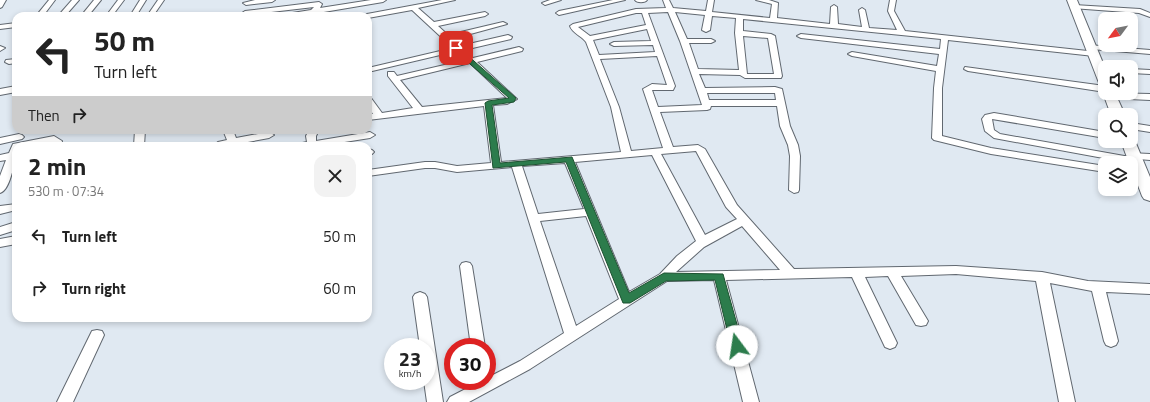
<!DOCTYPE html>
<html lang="en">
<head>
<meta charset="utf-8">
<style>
  :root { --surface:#fff; --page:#f2f2f2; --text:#222; --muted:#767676 }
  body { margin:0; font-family:"Titillium Web",sans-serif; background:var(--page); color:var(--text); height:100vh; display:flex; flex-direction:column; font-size:15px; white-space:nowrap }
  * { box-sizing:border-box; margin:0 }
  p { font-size:13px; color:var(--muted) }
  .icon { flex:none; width:22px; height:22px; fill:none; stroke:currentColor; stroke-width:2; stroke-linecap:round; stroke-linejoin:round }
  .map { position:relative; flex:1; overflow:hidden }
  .side { position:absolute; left:12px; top:142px; width:360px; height:180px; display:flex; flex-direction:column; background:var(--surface); border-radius:12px; box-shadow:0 2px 6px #0003 }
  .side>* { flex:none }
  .banner { position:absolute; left:12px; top:12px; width:360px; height:122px; border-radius:12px; box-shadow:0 2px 6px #0003; background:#fff; color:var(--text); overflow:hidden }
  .needle { width:26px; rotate:238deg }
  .buttons { position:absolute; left:1098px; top:12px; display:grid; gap:8px }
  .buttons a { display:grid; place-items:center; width:40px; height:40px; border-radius:8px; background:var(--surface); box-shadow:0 2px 6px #0003; font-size:20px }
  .speed { position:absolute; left:384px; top:338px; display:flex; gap:8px; font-size:20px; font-weight:700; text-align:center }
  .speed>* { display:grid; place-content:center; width:52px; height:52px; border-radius:50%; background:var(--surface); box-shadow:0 2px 6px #0003; line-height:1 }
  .speed small { font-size:10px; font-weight:400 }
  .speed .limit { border:6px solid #d22; background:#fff; color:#111 }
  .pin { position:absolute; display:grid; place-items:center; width:34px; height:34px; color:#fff; margin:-17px; border-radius:8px; box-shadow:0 2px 6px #0006 }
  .me { position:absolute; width:44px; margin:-22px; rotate:346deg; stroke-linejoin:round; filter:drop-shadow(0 0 3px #0008) }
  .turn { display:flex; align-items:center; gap:14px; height:84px; padding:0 16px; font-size:18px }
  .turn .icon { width:52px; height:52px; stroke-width:2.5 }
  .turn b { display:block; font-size:28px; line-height:34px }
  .then { display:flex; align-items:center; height:38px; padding:0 16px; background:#0003; gap:8px; font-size:15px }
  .round { display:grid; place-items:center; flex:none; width:42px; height:42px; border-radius:12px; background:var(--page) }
  .summary { display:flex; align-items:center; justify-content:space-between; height:68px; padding:0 16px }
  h1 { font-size:24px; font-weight:700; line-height:30px }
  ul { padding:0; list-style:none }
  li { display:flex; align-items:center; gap:12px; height:52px; padding:0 16px }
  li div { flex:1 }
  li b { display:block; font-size:15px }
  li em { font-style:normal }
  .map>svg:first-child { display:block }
</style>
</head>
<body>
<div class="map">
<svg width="1150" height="402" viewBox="0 0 1150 402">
  <rect width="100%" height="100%" fill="#e0e9f2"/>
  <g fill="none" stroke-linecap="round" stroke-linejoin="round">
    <!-- street casing -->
    <g stroke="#616870" stroke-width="2">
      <path id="street" d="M0 0H6L2 7 0 8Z
        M49 0H55L43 16H36Z
        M72 0H79L65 16H58Z
        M94 0H101L88 16H81Z
        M118 0H124L112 16H106Z
        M140 0H146L136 16H130Z
        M158 0H164L153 16H147Z
        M255 0H275L272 2 246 5 243 3Z
        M371 0H386L383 2 300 16H283L286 14 311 10 314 7 245 15 242 13 245 11 319 2 322 4 320 8Z
        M442 0H455L418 8 434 22 485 12 488 14 485 16 438 26 448 35 503 22 507 24 452 39 460 46 508 35 512 37 511 39 464 50 473 58 519 47 523 49 522 51 477 62 517 99 507 104 493 105 501 162 621 152 611 107 586 42C582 36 572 33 570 26L573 24 636 9 666 8 663 0H669L673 8 706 11 708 0H714L712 12 770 18 772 4 756 0H769L778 3 777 18 830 24 831 7 834 5 837 7 838 24 862 27 859 10 862 8 865 10 869 28 897 30 888 11 890 0H896L894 11 905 31 1097 52V56H1094L948 40 942 88V136L991 148 1105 166V172L991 154 934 140 932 138 934 88 936 71 852 56 848 54 852 52 937 66 939 54 801 38 797 36 801 34 940 49 941 39 743 19V31L771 34 775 36 782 76 781 78H745L740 75 699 74 705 88 775 87 782 89 790 126 798 145 800 156 799 190 798 192 794 193 789 190 790 156 788 145 780 126 777 106H711L710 109 707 110 660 112 673 147 698 145 705 149 737 205 794 269 956 266 1042 272 1088 281 1150 284V294L1106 292 1118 341 1116 345 1111 347 1106 345 1104 341 1092 291 1050 283 1075 402H1059L1036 281 956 274 901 276 928 321 926 325 921 326 916 325 888 276 865 277 897 343 895 347 890 349 885 347 852 277 726 280 759 402H743L714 280 667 281 530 369 469 402H447L450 397 481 381H487V378L520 361 564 333 512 167 457 172 435 168H425L368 176V170L425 162H435L457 166 491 163 484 106 368 120V114H373L368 106V97L371 98 382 113 413 108 388 76V72H394L397 76 466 60 457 51 368 72V68L453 48 412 10 368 18V16H364L367 14ZM668 12 680 41 702 105 658 107 652 90H673L675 86 648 13ZM675 12 705 15 702 30 706 32 710 30 712 16 736 18 735 33 739 70 698 69 689 43H711L715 41 711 39H687ZM636 13H642L646 25 590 36 578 27ZM647 29 651 41 614 42 610 44 614 46 653 45 655 52 599 55 593 40ZM743 36 768 38 774 74H747ZM657 56 667 85 652 84 643 89 663 148 631 151 619 107 600 59ZM470 63 507 98 422 107 400 80ZM707 93H775L776 100H709ZM696 151 726 207 737 219 705 235 661 154ZM652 155 696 241 677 256 660 274 629 292 575 162ZM565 163 584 209 538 214 522 166ZM586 216 619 299 576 326 540 221ZM742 226 780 270 676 272 704 247Z
        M550 0H561L545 5 542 3Z
        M613 0H625L559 15 556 13 559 11Z
        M635 0H647C645 3 637 3 635 0Z
        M1074 5 1140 9 1150 13V17L1139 13 1072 8 1071 7Z
        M16 23V27L0 29V25Z
        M1088 45 1150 50V54L1091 49 1087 47Z
        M0 46 5 48 0 51Z
        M16 59V63L9 64 5 62 6 60Z
        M965 67 1105 86V92L968 71 964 69Z
        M1131 69 1150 70V74L1131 73Z
        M16 86V92L0 95V89Z
        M1110 93 1150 94V100L1107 98 1106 96Z
        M994 113 1105 132V138L992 119 994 130 1000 134 1130 157 1129 155 1130 153 1150 154V160L1138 159 1141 161 1136 164 994 138 985 131 982 119 985 115Z
        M1131 123 1150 126V132L1131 129Z
        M135 130H145L144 146H134Z
        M223 130H233L236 138 269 132 274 135 269 138 226 146H218L216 144 218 142 227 140Z
        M309 130H319L316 136V141L370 132 375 135 370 138 319 146H296L298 144 307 142 306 136Z
        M19 134 22 135 24 137 22 139 0 144V138Z
        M54 136 62 141 61 146H51L52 142 32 146H16C16 156 11 190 0 193V176L6 160 0 161V155L9 153 13 144Z
        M368 149 372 150 374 152 372 154 368 155Z
        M16 204V210L0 214V206Z
        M16 222V230L0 235V227Z
        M16 236V244L0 247V239Z
        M466 262 470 263 472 266 485 347H471L460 266 462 263Z
        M420 292 425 294 427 297 443 402H427L424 381H427V347H420L413 297 415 294Z
        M97 330 102 331 104 335 73 402H57L92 331Z"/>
    </g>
    <!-- secondary casing -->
    <g stroke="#616870" stroke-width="2">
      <path id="secondary" d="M1067 0H1077L1105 68V87L1101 86 1099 83Z
        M1105 90V93H1115L1125 115H1111L1103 93Z
        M1131 138 1135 141 1150 177V201L1144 199 1142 196 1131 167V163H1129L1121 141H1131Z"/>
    </g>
    <!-- street -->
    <use href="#street" fill="#fff" fill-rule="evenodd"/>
    <!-- secondary -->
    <use href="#secondary" fill="#fff" fill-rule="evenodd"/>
  </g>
  <!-- route -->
  <path fill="#2c7c4c" stroke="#1d5131" d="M454 47H458L516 98 514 102 492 105 500 163 572 157 629 293 664 273 723 274 743 346 741 349 737 351 733 349 731 346 715 280 666 281 630 303H623L566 162 493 168 485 103 488 101 509 98 454 50Z"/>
</svg>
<div class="buttons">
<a><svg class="needle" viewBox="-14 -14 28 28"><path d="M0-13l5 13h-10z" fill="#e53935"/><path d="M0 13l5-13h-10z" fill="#767676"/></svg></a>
<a><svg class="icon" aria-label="sound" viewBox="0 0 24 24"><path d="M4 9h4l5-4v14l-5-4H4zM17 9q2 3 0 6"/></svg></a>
<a><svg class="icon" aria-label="search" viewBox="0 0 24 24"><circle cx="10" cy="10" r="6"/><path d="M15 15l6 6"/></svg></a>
<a><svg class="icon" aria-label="layers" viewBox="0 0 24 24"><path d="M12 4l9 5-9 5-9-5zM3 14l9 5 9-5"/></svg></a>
</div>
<div class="speed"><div>23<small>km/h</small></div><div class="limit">30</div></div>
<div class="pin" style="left:456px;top:48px;background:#d93025"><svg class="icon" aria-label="arrive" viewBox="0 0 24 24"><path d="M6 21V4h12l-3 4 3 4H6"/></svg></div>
<svg class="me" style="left:737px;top:346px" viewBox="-20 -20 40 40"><circle r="19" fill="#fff"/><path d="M0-13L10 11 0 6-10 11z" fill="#2c7c4c"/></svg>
<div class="banner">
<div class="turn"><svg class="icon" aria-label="left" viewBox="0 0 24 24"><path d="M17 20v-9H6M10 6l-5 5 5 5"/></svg><div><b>50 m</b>Turn left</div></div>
<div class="then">Then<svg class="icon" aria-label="right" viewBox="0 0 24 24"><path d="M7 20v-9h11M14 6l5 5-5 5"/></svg></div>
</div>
<section class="side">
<div class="summary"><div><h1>2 min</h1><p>530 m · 07:34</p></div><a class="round"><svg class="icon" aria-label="close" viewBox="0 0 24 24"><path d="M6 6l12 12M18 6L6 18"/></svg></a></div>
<ul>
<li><svg class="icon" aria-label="left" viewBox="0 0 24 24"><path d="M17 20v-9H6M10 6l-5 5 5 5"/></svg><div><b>Turn left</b></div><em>50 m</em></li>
<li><svg class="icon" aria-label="right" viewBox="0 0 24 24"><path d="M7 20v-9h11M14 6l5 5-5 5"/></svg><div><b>Turn right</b></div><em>60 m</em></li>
</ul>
</section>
</div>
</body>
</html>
